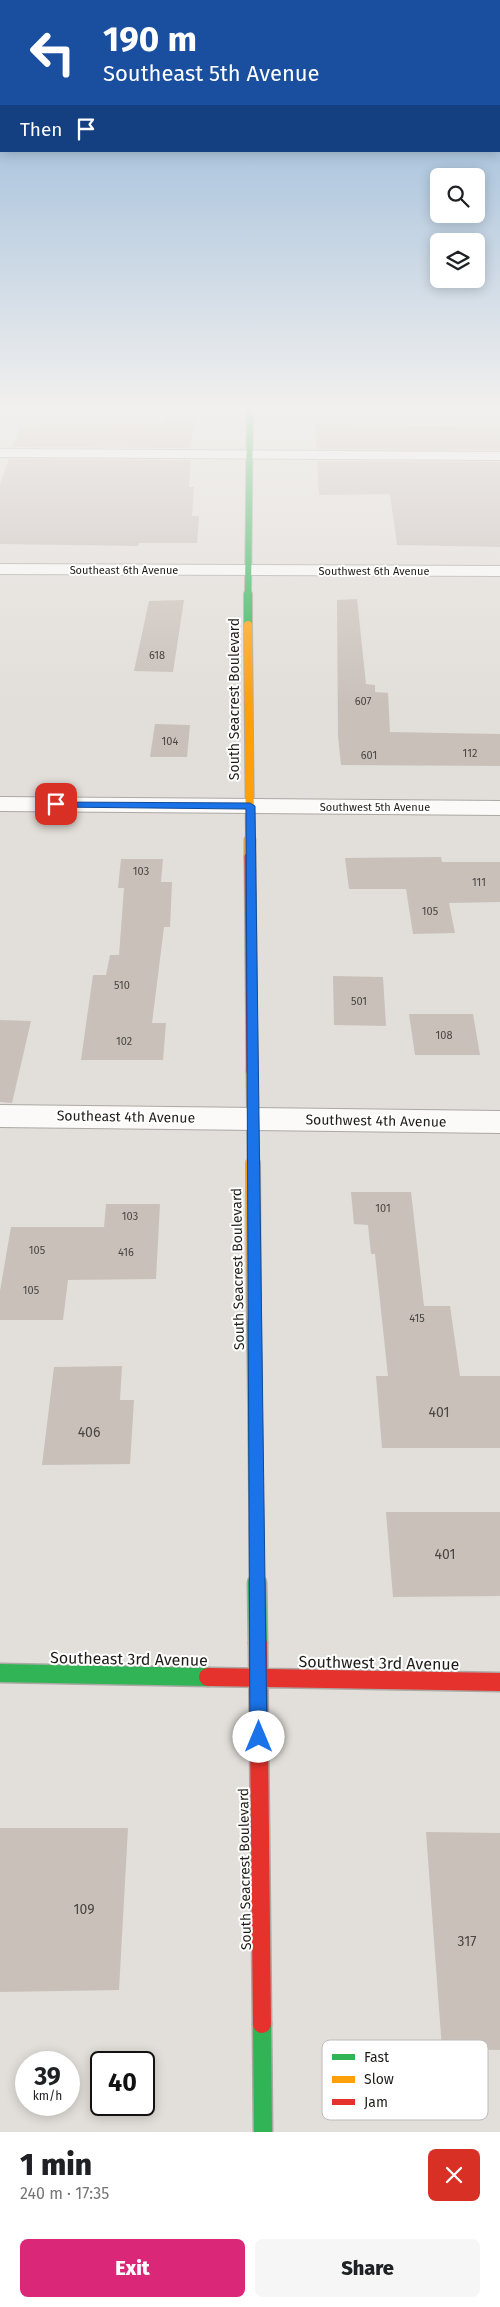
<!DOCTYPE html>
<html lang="en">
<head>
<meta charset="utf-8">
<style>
  :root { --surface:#fff; --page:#f6f6f6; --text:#202124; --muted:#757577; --accent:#db2777 }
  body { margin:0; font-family:"Fira Sans",sans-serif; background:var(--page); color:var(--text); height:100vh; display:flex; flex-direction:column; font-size:19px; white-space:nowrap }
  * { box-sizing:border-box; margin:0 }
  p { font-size:16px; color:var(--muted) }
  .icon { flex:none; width:28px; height:28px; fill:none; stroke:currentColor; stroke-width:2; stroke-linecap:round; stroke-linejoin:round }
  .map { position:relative; height:2132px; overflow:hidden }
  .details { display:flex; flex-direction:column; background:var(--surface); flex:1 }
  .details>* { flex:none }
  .banner { position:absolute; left:0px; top:0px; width:500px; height:152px; box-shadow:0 2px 12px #0003; background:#1a4fa0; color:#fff; overflow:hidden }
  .tools { position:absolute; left:430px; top:168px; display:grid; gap:10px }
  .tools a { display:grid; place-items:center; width:55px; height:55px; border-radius:8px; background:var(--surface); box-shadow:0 2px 12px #0003; font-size:25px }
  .speed { position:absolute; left:15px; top:2051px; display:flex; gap:10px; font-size:25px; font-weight:700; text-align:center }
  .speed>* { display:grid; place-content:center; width:65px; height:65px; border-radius:50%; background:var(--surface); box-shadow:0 2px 12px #0003; line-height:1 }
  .speed small { font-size:12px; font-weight:400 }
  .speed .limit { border:2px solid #111; border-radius:8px; background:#fff; color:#111 }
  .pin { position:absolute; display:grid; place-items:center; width:42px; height:42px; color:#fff; margin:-21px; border-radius:10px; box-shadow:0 2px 8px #0006 }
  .me { position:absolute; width:55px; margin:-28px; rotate:0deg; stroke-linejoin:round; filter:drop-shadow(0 0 4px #0008) }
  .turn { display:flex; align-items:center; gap:18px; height:105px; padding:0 20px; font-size:22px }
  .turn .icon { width:65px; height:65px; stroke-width:2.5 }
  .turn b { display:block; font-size:35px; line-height:42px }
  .then { display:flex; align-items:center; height:48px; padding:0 20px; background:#0003; gap:10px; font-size:19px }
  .round { display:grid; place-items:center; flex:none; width:52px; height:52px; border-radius:8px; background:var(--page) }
  .overview { display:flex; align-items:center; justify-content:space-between; height:85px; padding:0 20px }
  h1 { font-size:30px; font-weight:800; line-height:38px }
  .button { display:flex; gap:10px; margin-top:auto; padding:10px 20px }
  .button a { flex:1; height:58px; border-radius:8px; background:var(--accent); color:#fff; font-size:20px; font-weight:800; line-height:58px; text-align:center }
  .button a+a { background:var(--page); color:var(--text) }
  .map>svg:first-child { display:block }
</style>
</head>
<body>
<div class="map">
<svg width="500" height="2132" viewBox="0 0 500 2132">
  <rect width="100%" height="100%" fill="#e2ded9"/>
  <!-- building -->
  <path fill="#c9c0ba" d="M166 417H194L191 448 13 447 20 427H40V425L165 424Z
    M315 424H352L353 428 456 426V428H500V450L316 449Z
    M9 459 191 460 189 487H194L192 516H199L197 543H139L138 546 0 544V484Z
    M317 461 500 462V547L397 545 390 494 319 495Z
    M357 599 366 684 375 685V692L388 693 390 732 500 734V766L341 765 338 736 337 600Z
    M184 600 173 672 134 671 149 601Z
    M155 724 190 725 187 757H150Z
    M441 857 442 862H500V902L449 903 455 933 413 934 406 889H349L345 858Z
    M121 859H163L161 882H172L170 927H164L152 1023H166L163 1060H81L93 975H106L110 955H119L124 888H118Z
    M333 976 383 977 386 1026 334 1025Z
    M409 1014H473L480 1055H415Z
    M0 1020 31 1021 12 1103 0 1102Z
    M351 1192H411L424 1306H450L460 1376H500V1448H382L376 1376H388L375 1254H371L368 1225 354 1224Z
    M106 1204H160L156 1279 68 1280 63 1320H0V1291L11 1227H104Z
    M122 1366 120 1400H134L130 1464 42 1465 54 1367Z
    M386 1512H500V1596L393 1597Z
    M0 1828H128L119 1990 0 1992Z
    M426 1832 500 1833V2050L442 2049Z"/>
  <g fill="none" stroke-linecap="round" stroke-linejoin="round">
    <!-- street casing -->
    <g stroke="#aca9a5" stroke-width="2">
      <path id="street" d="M0 449 500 452V460L0 457Z
        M0 564 500 566V576L0 574Z
        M0 797 500 801V815L0 811Z
        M0 1105 500 1111V1133L0 1127Z"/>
    </g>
    <!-- fast-far3 casing -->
    <g stroke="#aca9a5" stroke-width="8">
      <path id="fast-far3" d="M248 595 250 405"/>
    </g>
    <!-- fast-far2 casing -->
    <g stroke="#aca9a5" stroke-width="10">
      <path id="fast-far2" d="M248 625V594"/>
    </g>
    <!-- fast-far1 casing -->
    <g stroke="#aca9a5" stroke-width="16">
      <path id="fast-far1" d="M254 1318 257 1584"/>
    </g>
    <!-- fast casing -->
    <g stroke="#aca9a5" stroke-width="21">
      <path id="fast" d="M257 1583 258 1643
        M0 1673 208 1677
        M262 2024 263 2132"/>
    </g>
    <!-- slow-far2 casing -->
    <g stroke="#aca9a5" stroke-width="10">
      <path id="slow-far2" d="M248 625 250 842"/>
    </g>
    <!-- slow-far1 casing -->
    <g stroke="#aca9a5" stroke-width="13">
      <path id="slow-far1" d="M250 840V857
        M252 1071 253 1164"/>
    </g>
    <!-- slow casing -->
    <g stroke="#aca9a5" stroke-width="16">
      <path id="slow" d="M253 1163 254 1318"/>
    </g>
    <!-- jam-far1 casing -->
    <g stroke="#aca9a5" stroke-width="13">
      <path id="jam-far1" d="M250 857 252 1071"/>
    </g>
    <!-- jam casing -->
    <g stroke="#aca9a5" stroke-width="21">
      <path id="jam" d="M258 1643 262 2024
        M208 1677 500 1682"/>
    </g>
    <!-- street -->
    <use href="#street" fill="#fbfaf9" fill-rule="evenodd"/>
    <!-- fast-far3 -->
    <use href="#fast-far3" stroke="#30b455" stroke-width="6"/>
    <!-- fast-far2 -->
    <use href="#fast-far2" stroke="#30b455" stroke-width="8"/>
    <!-- fast-far1 -->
    <use href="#fast-far1" stroke="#30b455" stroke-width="14"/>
    <!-- fast -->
    <use href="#fast" stroke="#30b455" stroke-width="18"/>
    <!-- slow-far2 -->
    <use href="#slow-far2" stroke="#ff9f0a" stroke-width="8"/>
    <!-- slow-far1 -->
    <use href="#slow-far1" stroke="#ff9f0a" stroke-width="11"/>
    <!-- slow -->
    <use href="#slow" stroke="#ff9f0a" stroke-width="14"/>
    <!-- jam-far1 -->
    <use href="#jam-far1" stroke="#e5322d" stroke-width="11"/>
    <!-- jam -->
    <use href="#jam" stroke="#e5322d" stroke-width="18"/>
  </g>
  <!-- sky -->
  <linearGradient id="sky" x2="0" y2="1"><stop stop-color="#86aed5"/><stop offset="0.58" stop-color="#f2f0ee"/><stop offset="1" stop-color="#f2f0ee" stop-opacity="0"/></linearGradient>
  <rect width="500" height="704" fill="url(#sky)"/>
  <!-- route -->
  <path fill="#1a73e8" stroke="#114b97" d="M53 802 250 803 255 806 267 1737 265 1743 259 1745 252 1743 250 1737 246 809 56 807 52 804Z"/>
  <g text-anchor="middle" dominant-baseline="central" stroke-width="4" stroke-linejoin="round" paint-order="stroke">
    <!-- far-street labels -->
    <g font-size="11" fill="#1f1d19" stroke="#fff">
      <text x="124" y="570">Southeast 6th Avenue</text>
      <text x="374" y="571">Southwest 6th Avenue</text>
      <text x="375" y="807">Southwest 5th Avenue</text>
    </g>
    <!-- number labels -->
    <g font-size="11" fill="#4a4641">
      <text x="157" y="655">618</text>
      <text x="363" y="701">607</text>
      <text x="170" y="741">104</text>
      <text x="470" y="753">112</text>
      <text x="369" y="755">601</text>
      <text x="141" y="871">103</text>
      <text x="479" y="882">111</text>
      <text x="430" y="911">105</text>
      <text x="122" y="985">510</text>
      <text x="359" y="1001">501</text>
      <text x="444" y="1035">108</text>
      <text x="124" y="1041">102</text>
      <text x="383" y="1208">101</text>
      <text x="130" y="1216">103</text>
      <text x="37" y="1250">105</text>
      <text x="126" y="1252">416</text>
      <text x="31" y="1290">105</text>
      <text x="417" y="1318">415</text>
    </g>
    <!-- street labels -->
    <g font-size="14" fill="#1f1d19" stroke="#fff">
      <text transform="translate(234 699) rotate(-90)">South Seacrest Boulevard</text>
      <text transform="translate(126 1117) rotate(1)">Southeast 4th Avenue</text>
      <text transform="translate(376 1121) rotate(1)">Southwest 4th Avenue</text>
      <text transform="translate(238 1269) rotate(-91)">South Seacrest Boulevard</text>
      <text transform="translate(245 1869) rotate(-91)">South Seacrest Boulevard</text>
    </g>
    <!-- near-number labels -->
    <g font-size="14" fill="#4a4641">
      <text x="439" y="1412">401</text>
      <text x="89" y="1432">406</text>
      <text x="445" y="1554">401</text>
      <text x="84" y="1909">109</text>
      <text x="467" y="1941">317</text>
    </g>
    <!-- near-street labels -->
    <g font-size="16" fill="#1f1d19" stroke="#fff">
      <text transform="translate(129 1659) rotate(1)">Southeast 3rd Avenue</text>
      <text transform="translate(379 1663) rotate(1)">Southwest 3rd Avenue</text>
    </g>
  </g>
  <!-- legend -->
  <rect x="322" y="2040" width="166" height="80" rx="8" fill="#fff" stroke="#bcbbba" stroke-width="1"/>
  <rect x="332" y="2054" width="23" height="6" fill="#30b455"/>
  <rect x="332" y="2076" width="23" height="7" fill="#ff9f0a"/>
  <rect x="332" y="2099" width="23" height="6" fill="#e5322d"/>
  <g font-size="14" fill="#1f1d19">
    <text x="364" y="2062">Fast</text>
    <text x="364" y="2084">Slow</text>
    <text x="364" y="2107">Jam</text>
  </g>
</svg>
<div class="tools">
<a><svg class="icon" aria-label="search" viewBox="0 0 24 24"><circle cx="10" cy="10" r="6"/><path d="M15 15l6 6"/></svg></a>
<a><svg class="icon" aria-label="layers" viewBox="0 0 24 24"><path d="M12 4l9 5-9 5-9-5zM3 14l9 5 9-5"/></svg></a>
</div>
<div class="speed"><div>39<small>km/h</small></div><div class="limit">40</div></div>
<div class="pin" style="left:56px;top:804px;background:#d93025"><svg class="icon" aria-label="arrive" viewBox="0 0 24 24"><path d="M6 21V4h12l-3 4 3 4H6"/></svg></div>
<svg class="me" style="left:259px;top:1737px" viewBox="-20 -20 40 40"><circle r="19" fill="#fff"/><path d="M0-13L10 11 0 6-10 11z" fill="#1a73e8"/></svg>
<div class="banner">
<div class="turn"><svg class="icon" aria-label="left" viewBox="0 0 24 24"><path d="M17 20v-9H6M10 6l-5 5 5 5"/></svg><div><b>190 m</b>Southeast 5th Avenue</div></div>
<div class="then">Then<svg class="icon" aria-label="arrive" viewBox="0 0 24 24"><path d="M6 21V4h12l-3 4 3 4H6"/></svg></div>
</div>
</div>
<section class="details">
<div class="overview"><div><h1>1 min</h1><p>240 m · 17:35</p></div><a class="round" style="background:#d93025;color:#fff"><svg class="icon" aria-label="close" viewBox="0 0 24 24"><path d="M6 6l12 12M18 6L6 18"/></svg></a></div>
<div class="button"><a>Exit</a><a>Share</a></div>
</section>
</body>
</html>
